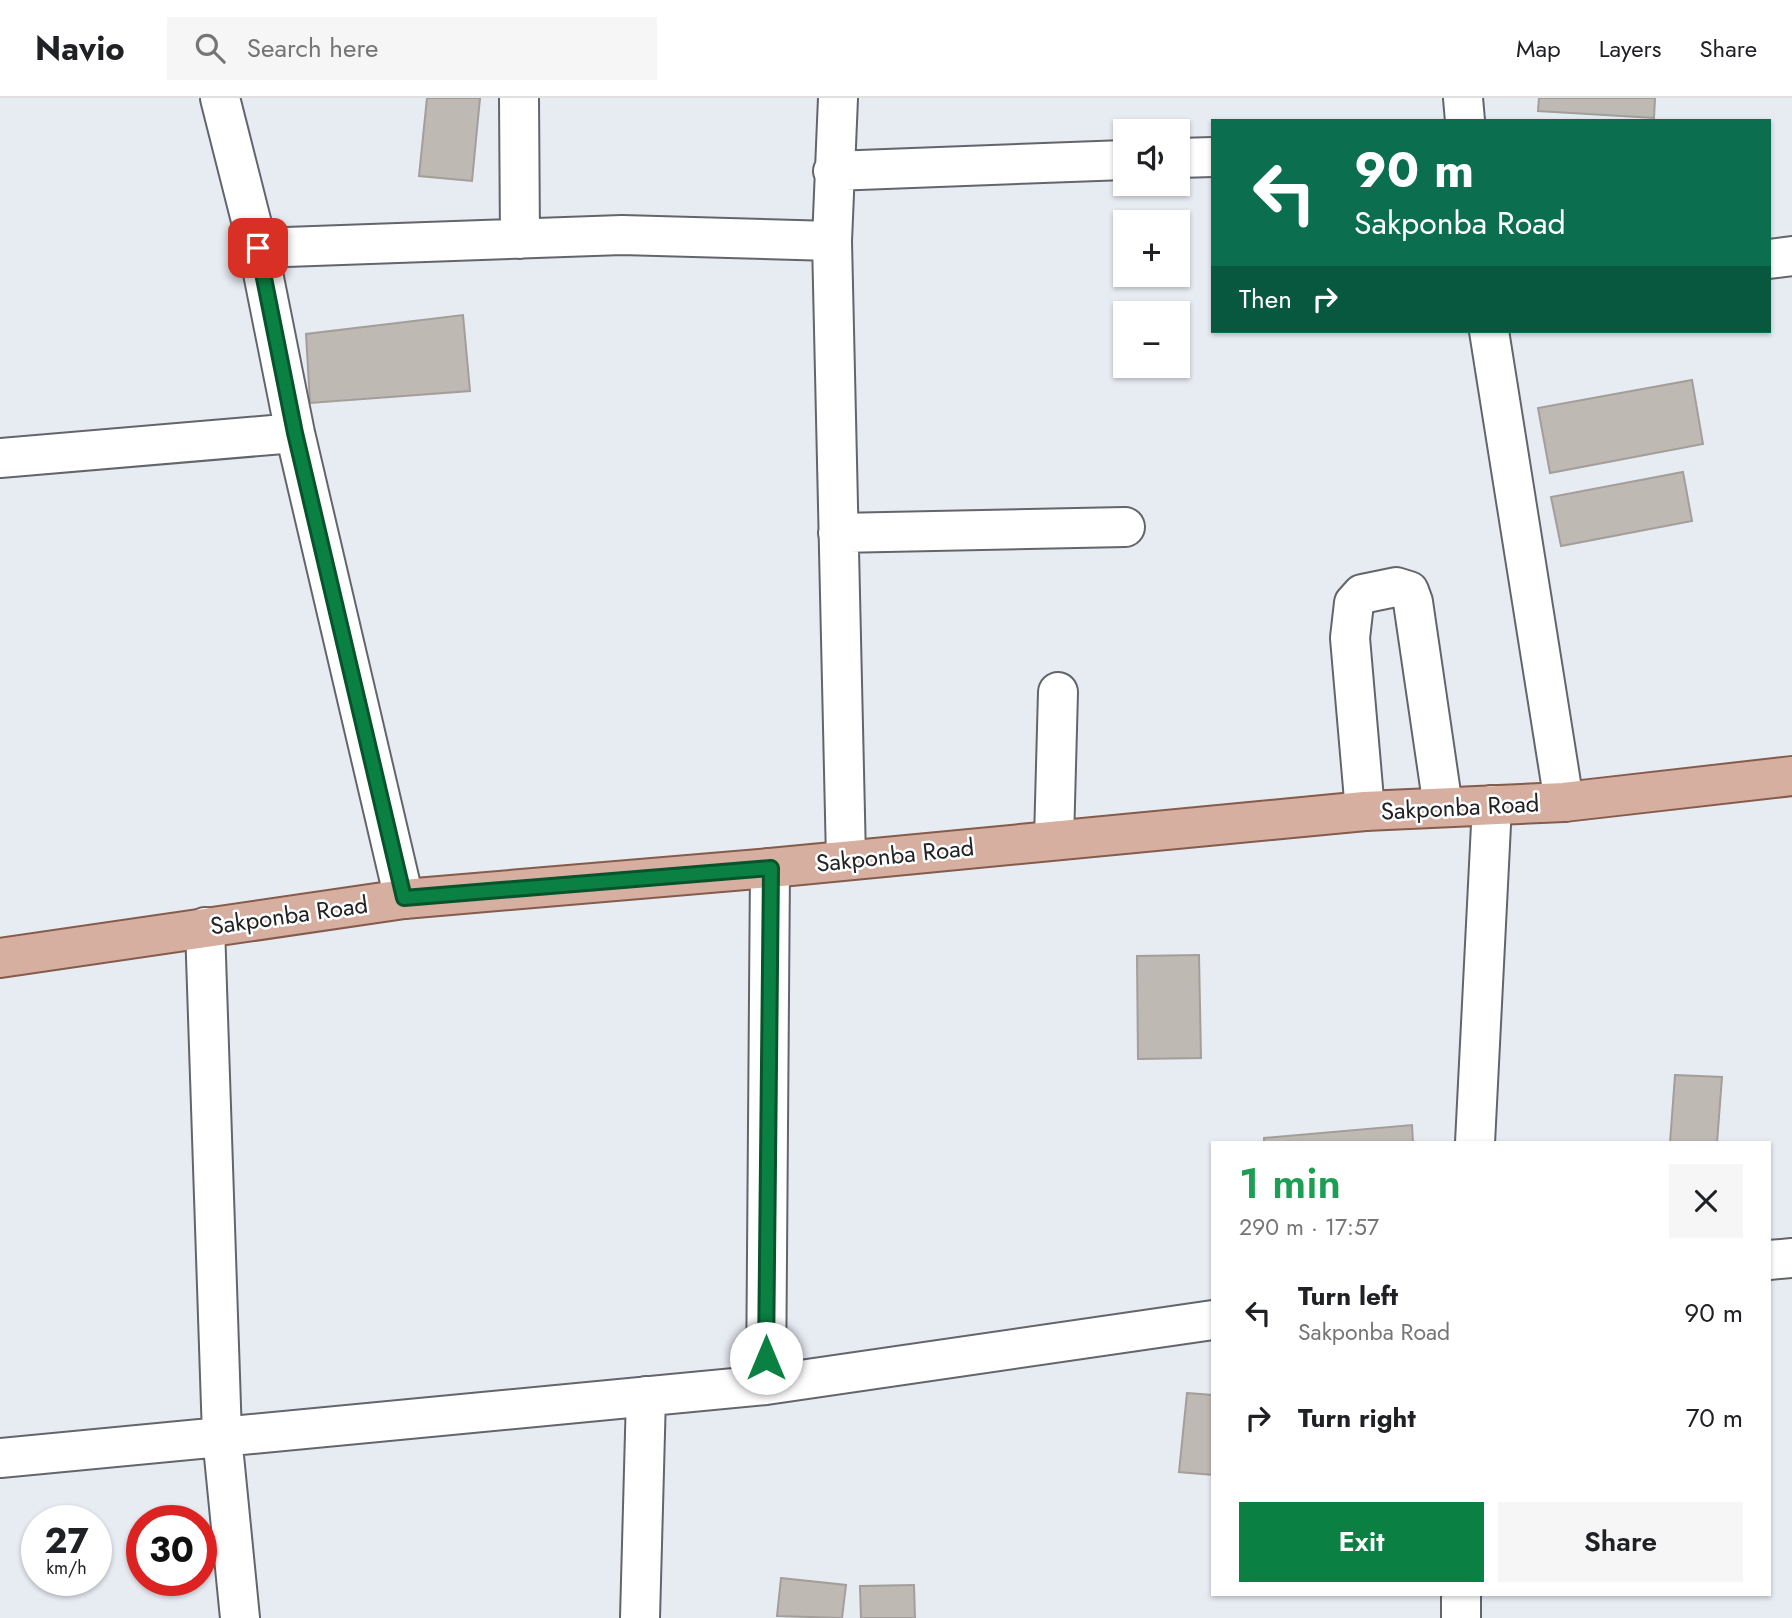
<!DOCTYPE html>
<html lang="en">
<head>
<meta charset="utf-8">
<style>
  :root { --surface:#fff; --page:#f6f6f6; --text:#202124; --muted:#757577; --line:#e0e0e0; --accent:#0b8043 }
  body { margin:0; font-family:Jost,sans-serif; background:var(--page); color:var(--text); height:100vh; display:flex; flex-direction:column; font-size:26px; white-space:nowrap }
  * { box-sizing:border-box; margin:0 }
  p { font-size:23px; color:var(--muted) }
  .icon { flex:none; width:38px; height:38px; fill:none; stroke:currentColor; stroke-width:2; stroke-linecap:round; stroke-linejoin:round }
  .map { position:relative; flex:1; overflow:hidden }
  .side { position:absolute; left:1211px; top:1043px; width:560px; height:455px; display:flex; flex-direction:column; background:var(--surface); border-radius:0px; box-shadow:0 2px 5px #0004 }
  .side>* { flex:none }
  .banner { position:absolute; left:1211px; top:21px; width:560px; height:214px; border-radius:0px; box-shadow:0 2px 5px #0004; background:#0b6e4f; color:#fff; overflow:hidden }
  .fabs { position:absolute; left:1113px; top:21px; display:grid; gap:14px }
  .fabs a { display:grid; place-items:center; width:77px; height:77px; border-radius:0px; background:var(--surface); box-shadow:0 2px 5px #0004; font-size:35px }
  .speed { position:absolute; left:21px; top:1407px; display:flex; gap:14px; font-size:35px; font-weight:700; text-align:center }
  .speed>* { display:grid; place-content:center; width:91px; height:91px; border-radius:50%; background:var(--surface); box-shadow:0 2px 5px #0004; line-height:1 }
  .speed small { font-size:18px; font-weight:400 }
  .speed .limit { border:10px solid #d22; background:#fff; color:#111 }
  .pin { position:absolute; display:grid; place-items:center; width:60px; height:60px; color:#fff; margin:-30px; border-radius:14px; box-shadow:0 4px 10px #0006 }
  .me { position:absolute; width:77px; margin:-38px; rotate:0deg; stroke-linejoin:round; filter:drop-shadow(0 0 5px #0008) }
  .turn { display:flex; align-items:center; gap:24px; height:147px; padding:0 28px; font-size:32px }
  .turn .icon { width:91px; height:91px; stroke-width:2.5 }
  .turn b { display:block; font-size:49px; line-height:60px }
  .then { display:flex; align-items:center; height:66px; padding:0 28px; background:#0003; gap:14px; font-size:26px }
  .round { display:grid; place-items:center; flex:none; width:74px; height:74px; border-radius:0px; background:var(--page) }
  .headline { display:flex; align-items:center; justify-content:space-between; height:119px; padding:0 28px }
  h1 { font-size:42px; font-weight:600; line-height:52px; color:#1e9e55 }
  .button { display:flex; gap:14px; margin-top:auto; padding:14px 28px }
  .button a { flex:1; height:80px; border-radius:0px; background:var(--accent); color:#fff; font-size:28px; font-weight:600; line-height:80px; text-align:center }
  .button a+a { background:var(--page); color:var(--text) }
  ul { padding:0; list-style:none }
  li { display:flex; align-items:center; gap:21px; height:105px; padding:0 28px }
  li div { flex:1 }
  li b { display:block; font-size:26px }
  li em { font-style:normal }
  header { display:flex; align-items:center; gap:42px; box-sizing:border-box; height:98px; padding:0 35px; background:var(--surface); border-bottom:2px solid var(--line) }
  header strong { font-size:33px }
  nav { display:flex; gap:38px; margin-inline-start:auto; font-size:24px }
  .search { width:490px; height:63px; background:var(--page); display:flex; align-items:center; gap:18px; box-sizing:border-box; padding:0 24px; border-radius:0px; color:var(--muted); font-size:26px }
  .map>svg:first-child { display:block }
</style>
</head>
<body>
<header>
<strong>Navio</strong>
<div class="search"><svg class="icon" aria-label="search" viewBox="0 0 24 24"><circle cx="10" cy="10" r="6"/><path d="M15 15l6 6"/></svg>Search here</div>
<nav><a>Map</a><a>Layers</a><a>Share</a></nav>
</header>
<div class="map">
<svg width="1792" height="1520" viewBox="0 0 1792 1520">
  <rect width="100%" height="100%" fill="#e7ebf2"/>
  <!-- building -->
  <path fill="#bfb9b4" stroke="#a39e99" stroke-width="2" d="M427 0H480L472 83 419 78Z
    M1539 0H1655L1654 20 1538 13Z
    M463 217 470 293 310 305 306 236Z
    M1692 282 1703 346 1550 375 1538 310Z
    M1683 374 1692 423 1561 448 1551 399Z
    M1199 857 1201 960 1138 961 1137 858Z
    M1675 977 1722 979 1717 1045H1670Z
    M1412 1027 1413 1045H1264V1040Z
    M1187 1295 1213 1297V1377L1179 1374Z
    M781 1480 846 1487 842 1520 777 1518Z
    M914 1487 915 1520H861L860 1488Z"/>
  <g fill="none" stroke-linecap="round" stroke-linejoin="round">
    <!-- minor casing -->
    <g stroke="#62656b" stroke-width="42">
      <path id="minor" d="M220 0 258 150 295 335 404 801
        M519 0 520 141
        M838 0 832 143 846 761
        M1463 0 1465 23
        M1178 60 1213 59
        M833 73 1125 62
        M258 150 622 137 832 143
        M1769 161 1792 158
        M1489 233 1564 704
        M0 360 295 335
        M838 435 1125 429
        M1365 713 1350 540 1354 505 1362 496 1396 489 1409 493 1413 504 1443 709
        M1054 742 1058 594
        M205 829 222 1338 240 1520
        M1475 1045 1492 707
        M1769 1162 1792 1160
        M766 1287 770 770
        M0 1360 766 1287 1213 1222
        M640 1520 646 1298
        M1461 1520V1496"/>
    </g>
    <!-- major casing -->
    <g stroke="#855b4c" stroke-width="42">
      <path id="major" d="M0 860 404 801 770 770 1365 713 1564 704 1792 678"/>
    </g>
    <!-- minor -->
    <use href="#minor" stroke="#fff" stroke-width="38"/>
    <!-- major -->
    <use href="#major" stroke="#d6afa1" stroke-width="38"/>
  </g>
  <g fill="none" stroke-linecap="round" stroke-linejoin="round">
    <!-- route casing -->
    <g stroke="#07532c" stroke-width="18">
      <path id="route" d="M258 150 295 335 404 800 771 770 766 1260"/>
    </g>
    <!-- route -->
    <use href="#route" stroke="#0b8043" stroke-width="12"/>
  </g>
  <g text-anchor="middle" dominant-baseline="central" stroke-width="5" stroke-linejoin="round" paint-order="stroke">
    <!-- street labels -->
    <g font-size="24" fill="#202224" stroke="#fff">
      <text transform="translate(1460 709) rotate(-3)">Sakponba Road</text>
      <text transform="translate(895 757) rotate(-6)">Sakponba Road</text>
      <text transform="translate(289 817) rotate(-8)">Sakponba Road</text>
    </g>
  </g>
</svg>
<div class="fabs">
<a><svg class="icon" aria-label="sound" viewBox="0 0 24 24"><path d="M4 9h4l5-4v14l-5-4H4zM17 9q2 3 0 6"/></svg></a>
<a>+</a>
<a>−</a>
</div>
<div class="speed"><div>27<small>km/h</small></div><div class="limit">30</div></div>
<div class="pin" style="left:258px;top:150px;background:#d93025"><svg class="icon" aria-label="arrive" viewBox="0 0 24 24"><path d="M6 21V4h12l-3 4 3 4H6"/></svg></div>
<svg class="me" style="left:766px;top:1260px" viewBox="-20 -20 40 40"><circle r="19" fill="#fff"/><path d="M0-13L10 11 0 6-10 11z" fill="#0b8043"/></svg>
<div class="banner">
<div class="turn"><svg class="icon" aria-label="left" viewBox="0 0 24 24"><path d="M17 20v-9H6M10 6l-5 5 5 5"/></svg><div><b>90 m</b>Sakponba Road</div></div>
<div class="then">Then<svg class="icon" aria-label="right" viewBox="0 0 24 24"><path d="M7 20v-9h11M14 6l5 5-5 5"/></svg></div>
</div>
<section class="side">
<div class="headline"><div><h1>1 min</h1><p>290 m · 17:57</p></div><a class="round"><svg class="icon" aria-label="close" viewBox="0 0 24 24"><path d="M6 6l12 12M18 6L6 18"/></svg></a></div>
<ul>
<li><svg class="icon" aria-label="left" viewBox="0 0 24 24"><path d="M17 20v-9H6M10 6l-5 5 5 5"/></svg><div><b>Turn left</b><p>Sakponba Road</p></div><em>90 m</em></li>
<li><svg class="icon" aria-label="right" viewBox="0 0 24 24"><path d="M7 20v-9h11M14 6l5 5-5 5"/></svg><div><b>Turn right</b></div><em>70 m</em></li>
</ul>
<div class="button"><a>Exit</a><a>Share</a></div>
</section>
</div>
</body>
</html>
